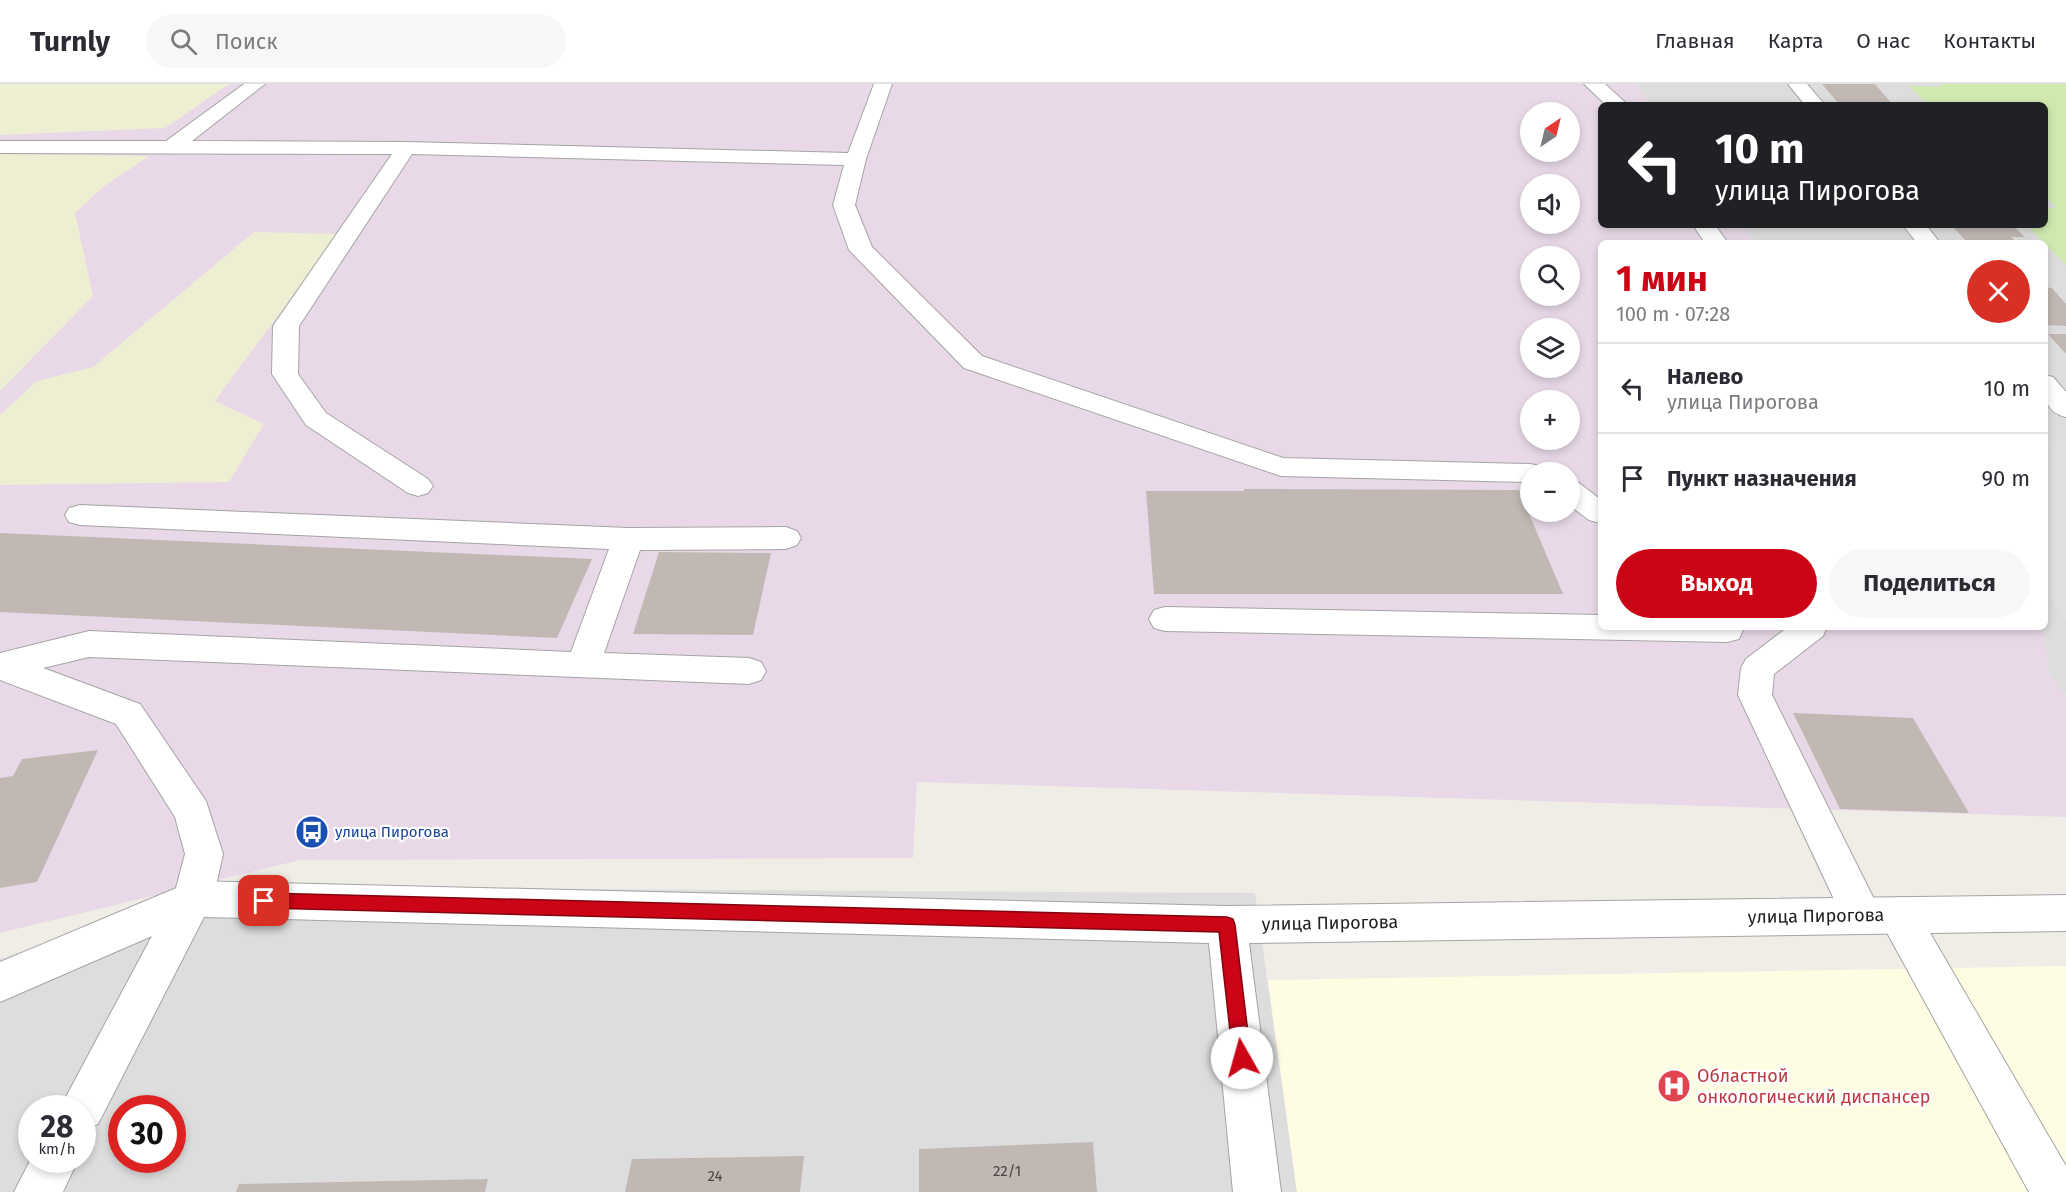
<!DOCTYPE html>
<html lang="ru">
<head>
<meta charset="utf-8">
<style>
  :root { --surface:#fff; --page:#f7f7f7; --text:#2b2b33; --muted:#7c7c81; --line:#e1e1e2; --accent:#cb0516 }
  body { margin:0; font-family:"Fira Sans",sans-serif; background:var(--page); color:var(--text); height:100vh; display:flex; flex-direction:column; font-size:22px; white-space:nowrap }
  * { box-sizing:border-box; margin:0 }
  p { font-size:20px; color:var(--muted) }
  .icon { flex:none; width:33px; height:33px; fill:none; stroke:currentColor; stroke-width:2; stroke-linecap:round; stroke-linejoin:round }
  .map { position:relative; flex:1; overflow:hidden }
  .panel { position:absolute; left:1598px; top:156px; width:450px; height:390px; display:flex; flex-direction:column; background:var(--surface); border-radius:9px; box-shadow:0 3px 9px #0003 }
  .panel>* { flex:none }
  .top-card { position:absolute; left:1598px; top:18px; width:450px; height:126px; border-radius:9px; box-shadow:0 3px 9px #0003; background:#202124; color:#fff; overflow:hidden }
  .needle { width:39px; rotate:35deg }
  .buttons { position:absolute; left:1520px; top:18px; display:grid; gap:12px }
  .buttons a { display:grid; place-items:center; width:60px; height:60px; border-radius:50%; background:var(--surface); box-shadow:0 3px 9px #0003; font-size:30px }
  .speed { position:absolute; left:18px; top:1011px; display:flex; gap:12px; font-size:30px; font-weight:700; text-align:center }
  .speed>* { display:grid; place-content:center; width:78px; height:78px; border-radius:50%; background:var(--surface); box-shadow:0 3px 9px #0003; line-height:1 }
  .speed small { font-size:15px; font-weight:400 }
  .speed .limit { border:9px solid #d22; background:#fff; color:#111 }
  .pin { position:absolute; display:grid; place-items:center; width:51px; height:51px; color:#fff; margin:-26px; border-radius:12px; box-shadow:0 3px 9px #0006 }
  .me { position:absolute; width:66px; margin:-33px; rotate:353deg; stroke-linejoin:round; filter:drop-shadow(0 0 4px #0008) }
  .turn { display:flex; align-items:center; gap:21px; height:126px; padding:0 18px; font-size:27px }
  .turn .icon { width:78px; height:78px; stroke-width:2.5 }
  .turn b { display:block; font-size:42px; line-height:51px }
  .round { display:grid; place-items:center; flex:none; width:63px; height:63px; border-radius:32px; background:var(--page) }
  .overview { display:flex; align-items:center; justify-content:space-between; height:102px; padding:0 18px }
  h1 { font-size:36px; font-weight:700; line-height:45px; color:var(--accent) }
  .primary-button { display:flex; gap:12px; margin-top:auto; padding:12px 18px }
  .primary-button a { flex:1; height:69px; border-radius:36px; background:var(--accent); color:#fff; font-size:24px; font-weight:700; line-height:69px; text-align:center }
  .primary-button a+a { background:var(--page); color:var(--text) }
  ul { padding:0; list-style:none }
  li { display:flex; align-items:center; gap:18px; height:90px; padding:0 18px; border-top:2px solid var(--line) }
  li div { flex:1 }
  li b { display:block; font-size:22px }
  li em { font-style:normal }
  header { display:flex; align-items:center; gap:36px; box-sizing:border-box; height:84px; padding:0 30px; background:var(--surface); border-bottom:2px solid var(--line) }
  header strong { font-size:28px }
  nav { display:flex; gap:33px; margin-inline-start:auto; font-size:21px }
  .search { width:420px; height:54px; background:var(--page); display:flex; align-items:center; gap:15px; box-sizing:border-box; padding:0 21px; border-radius:33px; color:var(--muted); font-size:22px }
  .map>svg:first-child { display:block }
</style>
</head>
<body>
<header>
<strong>Turnly</strong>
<div class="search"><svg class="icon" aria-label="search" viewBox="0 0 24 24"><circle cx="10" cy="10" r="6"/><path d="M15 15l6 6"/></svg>Поиск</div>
<nav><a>Главная</a><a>Карта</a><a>О нас</a><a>Контакты</a></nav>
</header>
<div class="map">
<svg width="2066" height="1108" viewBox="0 0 2066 1108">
  <rect width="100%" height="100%" fill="#f0ede7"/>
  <!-- residential -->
  <path fill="#dedddd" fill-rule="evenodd" d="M1635 0H2066V612L2049 590 2043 543 2044 159H1756L1742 141H2044V21H1651Z
    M207 803 1255 809 1297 1108H0V875ZM32 1024H82V1076H32ZM122 1024H172V1076H122Z"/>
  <!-- industrial -->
  <path fill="#e9d9e8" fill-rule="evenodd" d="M0 0H1635L1651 21H1600V141H1742L1756 159H1600V543H2043L2049 590 2066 612V733L917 698 913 774 300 776 0 849ZM1530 28H1569V68H1530ZM1530 100H1569V140H1530ZM1530 172H1569V212H1530ZM1530 244H1569V284H1530ZM1530 316H1569V356H1530ZM1530 388H1569V428H1530Z"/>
  <!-- education -->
  <path fill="#fefce2" d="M2066 882V1108H1297L1268 896Z"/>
  <!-- farmland -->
  <path fill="#eeeed3" d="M0 0H229L165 44 0 51Z
    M0 70 149 72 103 103 75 129 93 212 0 307Z
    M254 148 338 150 215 317 264 340 229 398 0 401V331L37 297 93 283Z"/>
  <!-- grass -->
  <path fill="#d0e9af" d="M1939 0H2066V181L2027 141H2044L2045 124H2057L2045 113 2044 21H1929L1909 2 1942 3Z"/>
  <!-- parking -->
  <path fill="#e0e0e0" d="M2045 356 2066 357V535L2045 505Z"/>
  <!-- building -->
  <path fill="#c1b8b3" d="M1822 0H1875L1893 21 1838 19Z
    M1951 141H2012L2025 153H2011L2017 159H1968Z
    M2044 203 2052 204 2066 220V242L2044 241Z
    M2048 250H2066V270Z
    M1244 405 1519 406 1563 510H1154L1146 407H1244Z
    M0 449 592 475 557 554 0 528Z
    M659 468 771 469 753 551 633 550Z
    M1793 629 1913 634 1969 729 1840 725Z
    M98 666 37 798 0 804V694L13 692 22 675Z
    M1093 1058 1097 1108H919V1065Z
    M804 1072 800 1108H625L632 1075Z
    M488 1095 485 1108H236L239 1100Z"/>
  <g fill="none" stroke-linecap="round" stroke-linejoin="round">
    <!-- lane casing -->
    <g stroke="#a4a4a4" stroke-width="2">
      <path id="lane" d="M244 0H265L192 57 406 58 848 69 874 0H892L866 75 855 121 872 163 982 272 1283 374 1530 380 1540 382 1544 388H1530V398L1281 392 964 284 849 166 833 121 844 81 412 70 299 242 298 290 326 329 428 395 433 402 428 409 418 412 408 409 306 341 272 290 273 242 392 70 0 69V57H166Z
        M1584 0H1605L1628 21H1606Z
        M1693 141H1715L1728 159H1705Z
        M1569 396 1579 399 1600 415V439L1589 436 1569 421Z
        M80 421 628 444 786 443 797 447 801 454 797 461 786 465 640 466 604 569 749 574 761 578 766 587 761 596 749 600 89 573 43 584 140 620 206 717 223 770 213 815 207 828 193 833 179 828 173 815 185 770 175 733 116 640 0 596V569L89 547 571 568 609 465 80 441 69 438 65 431 69 424Z
        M1165 523 1600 531V543H1742L1743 546 1739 555 1727 558 1165 547 1154 544 1149 535 1154 526Z
        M1788 543H1827L1823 552 1774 590 1772 611 1880 827 1884 818 1898 813 1912 818 2066 1082V1108H2029L1880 836 1876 845 1862 850 1848 845 1738 611 1741 584 1746 575Z"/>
    </g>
    <!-- street casing -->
    <g stroke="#a4a4a4" stroke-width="2">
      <path id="street" d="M1788 0H1807L1825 21H1805Z
        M1903 141H1926L1940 159H1917Z
        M2044 291 2053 293 2066 308V333C2044 328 2044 311 2044 291Z
        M193 797 1227 822 2066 811V847L1249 859 1281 1108H1233L1209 859 204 833 98 1040 82 1046V1024H60L152 852 0 918V878Z
        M32 1073V1076H78L63 1108H14Z"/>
    </g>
    <!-- lane -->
    <use href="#lane" fill="#fff" fill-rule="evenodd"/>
    <!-- street -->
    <use href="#street" fill="#fff" fill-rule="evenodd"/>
  </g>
  <!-- route -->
  <path fill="#cb0516" stroke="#84030e" stroke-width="1.5" d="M264 809 1227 833 1233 835 1235 841 1251 974 1248 981 1242 983 1235 981 1233 974 1219 848 264 824 258 822 256 817 258 811Z"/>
  <!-- icons -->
  <defs>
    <g id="bus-disc" transform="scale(1.725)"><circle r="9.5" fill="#1a4fb4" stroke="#fff"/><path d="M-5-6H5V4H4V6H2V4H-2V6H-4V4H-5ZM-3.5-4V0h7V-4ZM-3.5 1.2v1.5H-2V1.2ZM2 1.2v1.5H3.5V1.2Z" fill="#fff"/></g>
    <g id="hospital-disc" transform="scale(1.725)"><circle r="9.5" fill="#e0444e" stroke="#fff"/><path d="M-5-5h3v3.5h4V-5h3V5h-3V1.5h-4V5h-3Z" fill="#fff"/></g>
  </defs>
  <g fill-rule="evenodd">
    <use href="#bus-disc" x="312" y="748"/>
    <use href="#hospital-disc" x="1674" y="1002"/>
  </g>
  <g text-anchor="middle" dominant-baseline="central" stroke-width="4.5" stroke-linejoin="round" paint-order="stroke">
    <!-- transit labels -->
    <g font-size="15" fill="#164399" stroke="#fff" text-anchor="start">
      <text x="335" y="748">улица Пирогова</text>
    </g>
    <!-- near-number labels -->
    <g font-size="15" fill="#484645">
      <text x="1007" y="1087">22/1</text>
      <text x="715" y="1092">24</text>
    </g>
    <!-- near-street labels -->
    <g font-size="18" fill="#202020" stroke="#fff">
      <text transform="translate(1816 832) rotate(-1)">улица Пирогова</text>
      <text transform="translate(1330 839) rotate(-1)">улица Пирогова</text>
    </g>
    <!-- near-health labels -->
    <g font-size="18" fill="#be3a42" stroke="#fff" text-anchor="start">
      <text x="1697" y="992">Областной<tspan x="1697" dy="21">онкологический диспансер</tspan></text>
    </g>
  </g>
</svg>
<div class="buttons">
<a><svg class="needle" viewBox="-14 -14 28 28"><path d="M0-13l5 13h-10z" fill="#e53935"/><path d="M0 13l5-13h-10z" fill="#7c7c81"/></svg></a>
<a><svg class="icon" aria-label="sound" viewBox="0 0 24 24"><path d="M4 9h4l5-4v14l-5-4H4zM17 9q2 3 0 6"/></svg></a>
<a><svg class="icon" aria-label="search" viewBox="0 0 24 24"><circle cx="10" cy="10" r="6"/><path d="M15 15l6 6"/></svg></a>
<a><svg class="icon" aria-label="layers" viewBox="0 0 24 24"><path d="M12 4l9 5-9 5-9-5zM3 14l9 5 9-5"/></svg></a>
<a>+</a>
<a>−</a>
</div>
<div class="speed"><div>28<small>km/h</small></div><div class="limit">30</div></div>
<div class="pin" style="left:264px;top:817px;background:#d93025"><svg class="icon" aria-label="arrive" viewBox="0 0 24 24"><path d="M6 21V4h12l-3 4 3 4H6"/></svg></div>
<svg class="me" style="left:1242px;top:974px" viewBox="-20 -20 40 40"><circle r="19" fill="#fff"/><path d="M0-13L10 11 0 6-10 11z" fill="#cb0516"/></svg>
<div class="top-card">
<div class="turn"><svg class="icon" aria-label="left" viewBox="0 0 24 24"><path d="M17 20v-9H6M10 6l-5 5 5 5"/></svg><div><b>10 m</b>улица Пирогова</div></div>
</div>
<section class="panel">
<div class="overview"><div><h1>1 мин</h1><p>100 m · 07:28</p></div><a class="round" style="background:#d93025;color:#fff"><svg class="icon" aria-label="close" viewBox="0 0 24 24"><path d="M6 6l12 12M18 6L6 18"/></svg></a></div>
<ul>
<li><svg class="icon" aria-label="left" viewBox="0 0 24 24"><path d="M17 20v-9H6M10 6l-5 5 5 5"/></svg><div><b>Налево</b><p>улица Пирогова</p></div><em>10 m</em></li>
<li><svg class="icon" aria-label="arrive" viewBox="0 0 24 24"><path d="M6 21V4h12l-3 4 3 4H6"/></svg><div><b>Пункт назначения</b></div><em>90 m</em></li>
</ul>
<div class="primary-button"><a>Выход</a><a>Поделиться</a></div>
</section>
</div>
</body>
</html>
